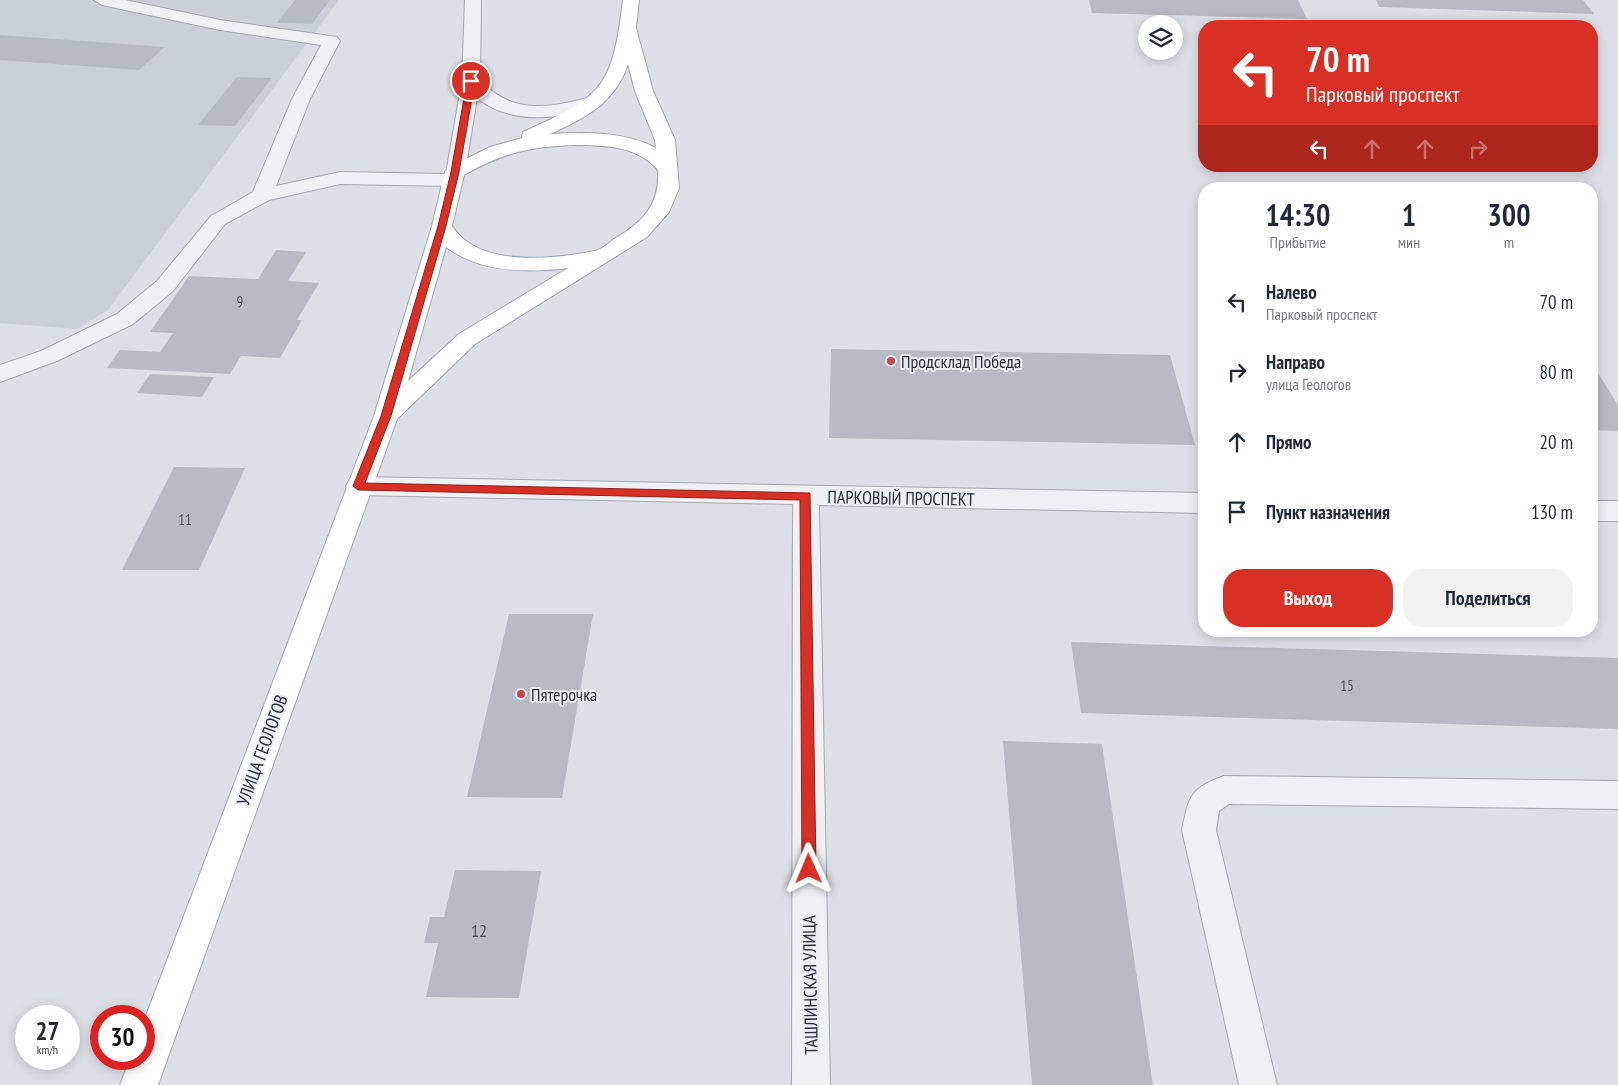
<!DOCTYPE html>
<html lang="ru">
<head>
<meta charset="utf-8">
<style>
  :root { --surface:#fff; --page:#f2f2f3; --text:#1f2937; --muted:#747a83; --accent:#d93025 }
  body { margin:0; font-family:"PT Sans Narrow",sans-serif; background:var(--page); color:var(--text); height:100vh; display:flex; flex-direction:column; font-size:19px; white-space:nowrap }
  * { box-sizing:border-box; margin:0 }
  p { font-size:16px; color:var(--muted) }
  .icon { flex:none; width:28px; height:28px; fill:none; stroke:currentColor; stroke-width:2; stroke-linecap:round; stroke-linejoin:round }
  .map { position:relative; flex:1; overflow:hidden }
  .panel { position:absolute; left:1198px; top:182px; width:400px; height:455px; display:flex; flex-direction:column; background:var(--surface); border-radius:20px; box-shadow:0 2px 12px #0003 }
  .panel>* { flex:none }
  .top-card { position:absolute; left:1198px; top:20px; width:400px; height:152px; border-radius:20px; box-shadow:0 2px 12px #0003; background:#d93025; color:#fff; overflow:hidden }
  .controls { position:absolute; left:1138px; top:15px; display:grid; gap:10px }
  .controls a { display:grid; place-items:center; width:45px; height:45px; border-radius:50%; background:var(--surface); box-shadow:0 2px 12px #0003; font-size:25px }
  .speed { position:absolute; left:15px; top:1005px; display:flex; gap:10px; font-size:25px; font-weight:700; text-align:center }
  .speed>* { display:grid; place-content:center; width:65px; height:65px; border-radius:50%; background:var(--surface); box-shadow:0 2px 12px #0003; line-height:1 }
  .speed small { font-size:12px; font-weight:400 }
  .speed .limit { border:8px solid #d22; background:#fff; color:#111 }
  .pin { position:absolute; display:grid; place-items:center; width:42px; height:42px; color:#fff; margin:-21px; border:2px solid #fff; border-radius:50%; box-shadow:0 1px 5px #0007 }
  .me { position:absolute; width:55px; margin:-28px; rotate:359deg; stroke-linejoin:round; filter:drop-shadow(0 0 4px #0008) }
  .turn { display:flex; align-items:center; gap:18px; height:105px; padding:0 25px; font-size:22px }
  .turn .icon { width:65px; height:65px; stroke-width:2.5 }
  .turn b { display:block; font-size:35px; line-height:42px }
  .lanes { display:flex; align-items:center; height:48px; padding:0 25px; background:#0003; justify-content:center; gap:25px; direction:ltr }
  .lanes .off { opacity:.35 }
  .eta { display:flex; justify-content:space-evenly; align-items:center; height:85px; text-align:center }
  .eta b { font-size:30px; font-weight:800; line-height:35px }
  .button { display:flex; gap:10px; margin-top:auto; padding:10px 25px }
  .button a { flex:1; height:58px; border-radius:20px; background:var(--accent); color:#fff; font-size:20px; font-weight:800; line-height:58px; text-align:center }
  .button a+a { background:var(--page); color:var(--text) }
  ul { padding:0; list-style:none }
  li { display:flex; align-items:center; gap:15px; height:70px; padding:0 25px }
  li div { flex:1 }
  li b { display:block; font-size:19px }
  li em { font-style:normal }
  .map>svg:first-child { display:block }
</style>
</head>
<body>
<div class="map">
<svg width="1618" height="1085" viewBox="0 0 1618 1085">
  <rect width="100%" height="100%" fill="#dde0e6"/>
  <!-- built -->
  <path fill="#cbcfd8" d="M0 0H339L108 310 77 329 0 323Z"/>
  <!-- building -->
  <path fill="#b8bbc5" d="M295 0H330L312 24 277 23Z
    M1089 0H1298L1307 19 1092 13Z
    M1376 0H1583L1594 14 1379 7Z
    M0 35 165 47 139 70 0 60Z
    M237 77 272 78 235 126 198 125Z
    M276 250 306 252 288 281 319 283 297 320H302L280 358 241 356 230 374 107 368 120 350 160 352 173 333 150 332 189 276 258 279Z
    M831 349 1170 355 1195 445 829 438Z
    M1591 362 1618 405V431L1591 430Z
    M150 374 214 377 202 397 137 393Z
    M174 467 245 468 199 570H122Z
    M509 614H593L562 798 467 797Z
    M1071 642 1618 658V729L1081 713Z
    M1003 741 1102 744 1153 1085H1032Z
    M455 870 541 871 519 998 426 997 438 943H424L430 917H444Z"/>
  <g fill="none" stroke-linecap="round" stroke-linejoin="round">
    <!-- minor casing -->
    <g stroke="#a3a7b0" stroke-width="2">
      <path id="minor" d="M94 0H125L220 20 337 37 340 41 310 99 276 186 340 172 446 174 462 81 465 0H481L480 80C514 117 552 107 595 96L601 98 604 102C600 108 591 109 583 111 548 120 507 122 477 98L465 172 461 177 463 180 460 184 453 186 340 184 269 200 225 224 173 291 133 324 57 361 0 382V365L41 351 117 314 157 281 211 216 253 192 292 99 321 45 220 30 102 5Z
        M359 477 1204 493V513L819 505 830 1085H792L793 504 359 495 350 493 346 486 350 479Z
        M1591 501H1618V521H1591Z
        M1224 776 1618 781V809L1229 804 1219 811 1216 830 1277 1085H1239L1182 830C1189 796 1190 788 1224 776Z"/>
    </g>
    <!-- major casing -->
    <g stroke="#9da3b1" stroke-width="2">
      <path id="major" d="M623 0H639L636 28 653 91 675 140 679 188 669 212 647 237 475 344 397 419 158 1085H120L130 1059H144V1021L374 416 432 226 445 172 448 168 490 147 522 138 523 132C603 96 612 89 623 0ZM628 64 635 91 655 140 656 148C625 131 584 132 550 134 584 119 616 102 628 64ZM585 145C613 146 639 148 658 170 660 205 643 222 614 239 609 243 601 250 595 251 553 259 479 268 452 226L464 175C506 151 537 145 585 145ZM446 247C480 273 528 273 568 268L459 334 408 381Z"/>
    </g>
    <!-- minor -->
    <use href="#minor" fill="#eff1f5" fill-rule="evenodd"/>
    <!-- major -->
    <use href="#major" fill="#fff" fill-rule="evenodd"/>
  </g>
  <!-- route -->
  <path fill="#d93025" stroke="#8d1f18" d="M471 79 475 81 459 172 446 226 391 416 365 483 810 493 816 869 814 874 809 876 804 874 802 869 800 500 358 490 353 486 381 416 438 226 451 172 467 81Z"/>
  <!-- markers -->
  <g fill="#c5484e" stroke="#eceff4" stroke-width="2">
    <circle cx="891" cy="361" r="5"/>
    <circle cx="521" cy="694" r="5"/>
  </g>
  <g text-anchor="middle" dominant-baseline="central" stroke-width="4" stroke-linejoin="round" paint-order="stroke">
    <!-- number labels -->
    <g font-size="15" fill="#4b505e">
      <text x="240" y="301">9</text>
      <text x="185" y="519">11</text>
      <text x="1347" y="685">15</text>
    </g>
    <!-- poi labels -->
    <g font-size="18" fill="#272d3c" stroke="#eceff4" text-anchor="start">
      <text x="901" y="361">Продсклад Победа</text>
      <text x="531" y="694">Пятерочка</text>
    </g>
    <!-- street labels -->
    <g font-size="18" fill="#272d3c" stroke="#eceff4">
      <text transform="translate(901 498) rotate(1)">ПАРКОВЫЙ ПРОСПЕКТ</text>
      <text transform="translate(262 750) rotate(-70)">УЛИЦА ГЕОЛОГОВ</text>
      <text transform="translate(810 985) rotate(-91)">ТАШЛИНСКАЯ УЛИЦА</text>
    </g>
    <!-- near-number labels -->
    <g font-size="18" fill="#4b505e">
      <text x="479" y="930">12</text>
    </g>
  </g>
</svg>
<div class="controls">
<a><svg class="icon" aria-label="layers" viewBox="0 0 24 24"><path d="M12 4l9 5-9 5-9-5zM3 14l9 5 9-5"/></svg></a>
</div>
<div class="speed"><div>27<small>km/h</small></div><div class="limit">30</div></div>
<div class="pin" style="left:471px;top:81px;background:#d93025"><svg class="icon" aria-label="arrive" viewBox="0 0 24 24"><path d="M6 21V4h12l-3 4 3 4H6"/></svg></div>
<svg class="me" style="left:809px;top:869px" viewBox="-20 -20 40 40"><path d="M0-17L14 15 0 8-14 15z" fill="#d93025" stroke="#fff" stroke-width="4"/></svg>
<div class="top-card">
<div class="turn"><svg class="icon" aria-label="left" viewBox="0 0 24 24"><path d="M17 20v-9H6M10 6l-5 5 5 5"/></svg><div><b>70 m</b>Парковый проспект</div></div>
<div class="lanes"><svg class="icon" aria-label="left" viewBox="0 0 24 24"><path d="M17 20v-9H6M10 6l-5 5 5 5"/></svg><svg class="icon off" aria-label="ahead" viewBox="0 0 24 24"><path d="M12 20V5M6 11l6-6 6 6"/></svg><svg class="icon off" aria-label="ahead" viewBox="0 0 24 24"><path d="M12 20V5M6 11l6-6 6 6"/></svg><svg class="icon off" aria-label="right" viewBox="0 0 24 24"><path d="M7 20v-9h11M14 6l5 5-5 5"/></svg></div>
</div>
<section class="panel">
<div class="eta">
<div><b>14:30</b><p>Прибытие</p></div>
<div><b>1</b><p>мин</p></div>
<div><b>300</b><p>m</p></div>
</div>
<ul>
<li><svg class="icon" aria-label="left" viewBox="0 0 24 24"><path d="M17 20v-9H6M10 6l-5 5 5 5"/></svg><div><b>Налево</b><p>Парковый проспект</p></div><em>70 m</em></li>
<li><svg class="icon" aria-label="right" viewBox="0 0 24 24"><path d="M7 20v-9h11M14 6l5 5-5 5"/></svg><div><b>Направо</b><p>улица Геологов</p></div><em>80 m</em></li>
<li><svg class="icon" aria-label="ahead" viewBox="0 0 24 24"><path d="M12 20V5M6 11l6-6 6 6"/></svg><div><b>Прямо</b></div><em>20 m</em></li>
<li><svg class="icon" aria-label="arrive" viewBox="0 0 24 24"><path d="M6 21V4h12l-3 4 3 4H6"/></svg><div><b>Пункт назначения</b></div><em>130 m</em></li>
</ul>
<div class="button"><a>Выход</a><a>Поделиться</a></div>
</section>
</div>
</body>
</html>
